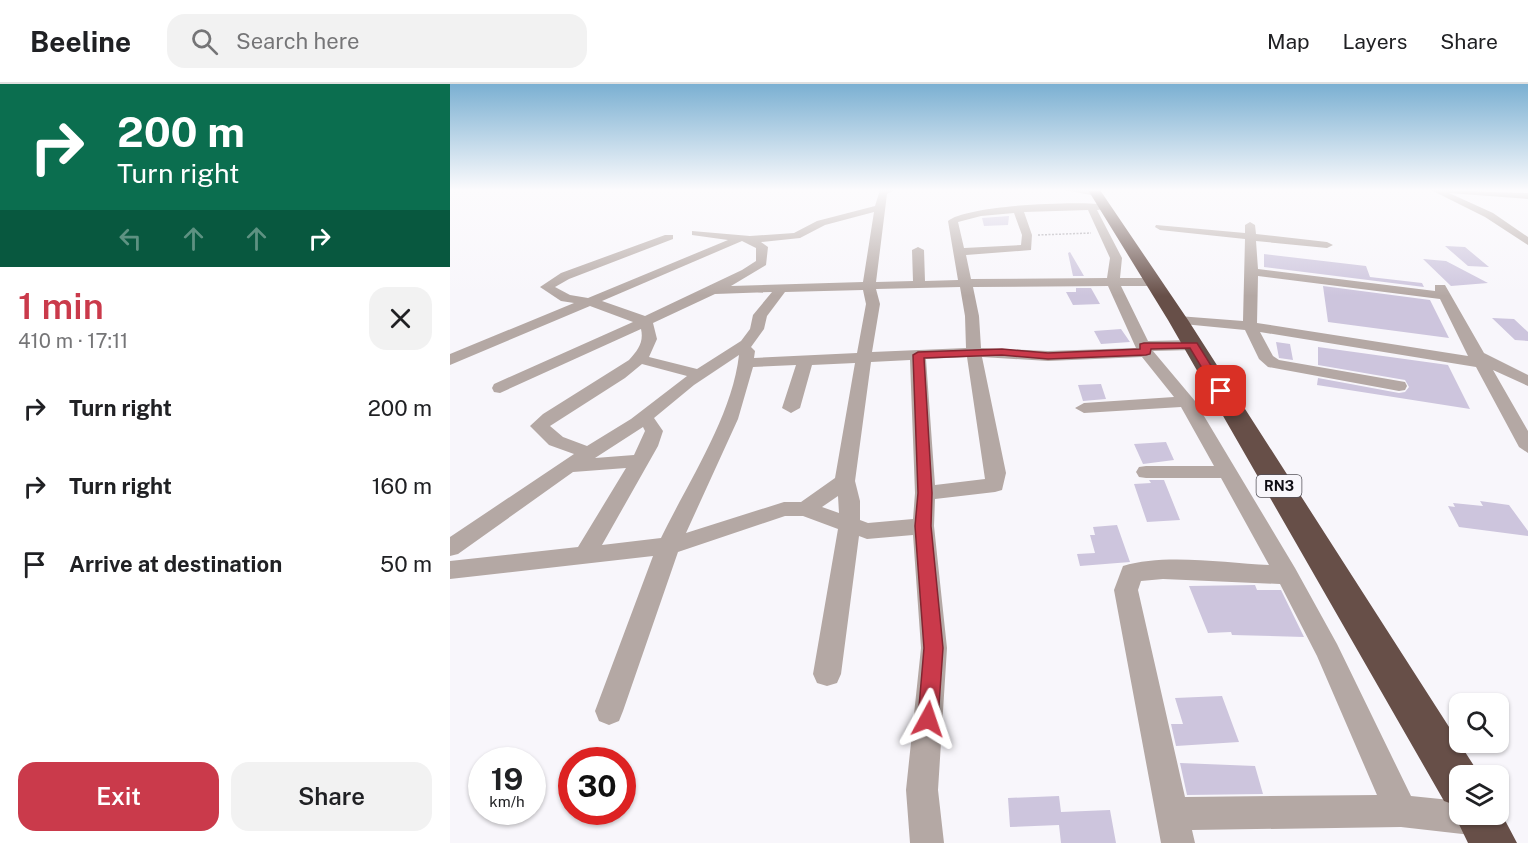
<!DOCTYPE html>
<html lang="en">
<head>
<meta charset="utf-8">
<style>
  :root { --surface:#fff; --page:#f2f2f2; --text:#202124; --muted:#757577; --line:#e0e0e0; --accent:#ca3a4b }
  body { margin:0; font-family:"Public Sans",sans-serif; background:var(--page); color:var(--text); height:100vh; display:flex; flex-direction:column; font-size:22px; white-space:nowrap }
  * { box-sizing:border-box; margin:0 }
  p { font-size:20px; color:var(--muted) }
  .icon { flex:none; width:33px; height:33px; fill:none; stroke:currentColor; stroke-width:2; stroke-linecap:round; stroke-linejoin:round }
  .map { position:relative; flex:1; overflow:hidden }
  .sheet { display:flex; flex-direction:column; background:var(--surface); width:450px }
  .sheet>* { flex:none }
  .guide { background:#0b6e4f; color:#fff; overflow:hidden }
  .buttons { position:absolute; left:999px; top:609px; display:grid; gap:12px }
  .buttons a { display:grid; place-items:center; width:60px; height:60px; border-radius:12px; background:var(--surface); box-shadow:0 2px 4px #0004; font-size:30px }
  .speed { position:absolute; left:18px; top:663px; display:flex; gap:12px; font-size:30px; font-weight:700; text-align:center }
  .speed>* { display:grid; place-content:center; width:78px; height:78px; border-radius:50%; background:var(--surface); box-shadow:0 2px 4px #0004; line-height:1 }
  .speed small { font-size:15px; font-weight:400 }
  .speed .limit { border:9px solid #d22; background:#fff; color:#111 }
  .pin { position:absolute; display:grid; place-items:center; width:51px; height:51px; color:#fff; margin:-26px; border-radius:12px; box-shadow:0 3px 9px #0006 }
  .me { position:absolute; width:66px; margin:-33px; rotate:5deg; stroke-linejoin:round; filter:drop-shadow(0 0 4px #0008) }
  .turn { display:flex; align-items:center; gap:21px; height:126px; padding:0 18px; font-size:27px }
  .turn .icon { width:78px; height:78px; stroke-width:2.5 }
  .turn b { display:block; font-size:42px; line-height:51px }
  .lanes { display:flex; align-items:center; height:57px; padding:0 18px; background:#0003; justify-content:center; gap:30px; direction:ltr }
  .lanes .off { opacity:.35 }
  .round { display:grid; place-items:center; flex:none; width:63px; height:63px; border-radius:18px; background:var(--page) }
  .overview { display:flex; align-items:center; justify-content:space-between; height:102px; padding:0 18px }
  h1 { font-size:36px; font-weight:600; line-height:45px; color:var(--accent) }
  .button { display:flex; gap:12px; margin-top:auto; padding:12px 18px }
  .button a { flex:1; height:69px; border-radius:18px; background:var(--accent); color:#fff; font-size:24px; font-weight:600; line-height:69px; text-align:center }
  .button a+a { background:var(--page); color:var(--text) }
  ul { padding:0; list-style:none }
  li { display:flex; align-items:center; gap:18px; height:78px; padding:0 18px }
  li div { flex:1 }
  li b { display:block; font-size:22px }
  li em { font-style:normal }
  header { display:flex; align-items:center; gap:36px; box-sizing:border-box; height:84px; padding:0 30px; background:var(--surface); border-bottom:2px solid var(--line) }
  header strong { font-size:28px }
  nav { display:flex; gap:33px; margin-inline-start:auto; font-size:21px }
  .search { width:420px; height:54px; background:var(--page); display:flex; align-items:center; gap:15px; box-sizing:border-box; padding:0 21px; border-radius:18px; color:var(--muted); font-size:22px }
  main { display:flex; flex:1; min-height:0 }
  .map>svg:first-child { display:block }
</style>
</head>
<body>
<header>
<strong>Beeline</strong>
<div class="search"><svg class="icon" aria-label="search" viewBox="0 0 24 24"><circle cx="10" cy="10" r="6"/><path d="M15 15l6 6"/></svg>Search here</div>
<nav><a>Map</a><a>Layers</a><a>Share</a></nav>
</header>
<main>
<section class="sheet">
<div class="guide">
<div class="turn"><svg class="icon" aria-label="right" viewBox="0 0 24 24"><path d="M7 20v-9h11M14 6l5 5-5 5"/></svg><div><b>200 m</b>Turn right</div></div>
<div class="lanes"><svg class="icon off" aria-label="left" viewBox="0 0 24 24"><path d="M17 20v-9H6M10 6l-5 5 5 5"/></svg><svg class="icon off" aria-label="ahead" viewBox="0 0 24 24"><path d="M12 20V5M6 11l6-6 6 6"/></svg><svg class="icon off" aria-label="ahead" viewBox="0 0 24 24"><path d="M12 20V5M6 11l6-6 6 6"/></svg><svg class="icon" aria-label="right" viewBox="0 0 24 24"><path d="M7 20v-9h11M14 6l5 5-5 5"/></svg></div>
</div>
<div class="overview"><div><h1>1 min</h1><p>410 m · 17:11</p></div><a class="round"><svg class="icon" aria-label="close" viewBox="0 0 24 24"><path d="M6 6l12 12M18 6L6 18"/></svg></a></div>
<ul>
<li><svg class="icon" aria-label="right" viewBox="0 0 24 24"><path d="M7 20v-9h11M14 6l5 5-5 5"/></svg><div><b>Turn right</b></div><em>200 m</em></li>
<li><svg class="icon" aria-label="right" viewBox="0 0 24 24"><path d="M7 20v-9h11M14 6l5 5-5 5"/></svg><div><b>Turn right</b></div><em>160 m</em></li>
<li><svg class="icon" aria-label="arrive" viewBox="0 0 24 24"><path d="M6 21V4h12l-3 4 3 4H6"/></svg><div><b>Arrive at destination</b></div><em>50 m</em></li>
</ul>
<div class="button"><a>Exit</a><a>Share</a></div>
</section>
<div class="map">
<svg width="1078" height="759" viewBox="0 0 1078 759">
  <rect width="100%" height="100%" fill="#f8f6fb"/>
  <!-- building -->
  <path fill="#cdc5dd" d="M559 132 558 141 534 142 532 134Z
    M995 162 1015 163 1039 183 1018 182Z
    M620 168 634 192H623L618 169Z
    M814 170 916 182 920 193 972 199 974 203 814 183Z
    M973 175 996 177 1038 199 1001 202Z
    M873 202 980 216 999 254 878 238Z
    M626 204H641L650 220 623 221 616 208H626Z
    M1042 234 1064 235 1078 248V257L1065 256Z
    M671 245 680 258 651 260 644 247Z
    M826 258 840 260 843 276 829 274Z
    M868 263 998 281 1020 325 867 301 868 294 949 309 955 308 959 303 955 296 868 281Z
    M651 300 656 315 633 317 628 301Z
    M716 358 724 376 693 380 684 360Z
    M699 396H714L730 436 697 438 684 400 701 399Z
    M1030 417 1059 421 1078 447V452L1009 443 998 422 1005 423 1003 419 1033 422Z
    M667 441 680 478 630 482 627 470 645 469 640 451H645L643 443Z
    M805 501 807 506H831L854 553 782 551 781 548 758 549 739 502Z
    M772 612 789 658 726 662 721 640H733L725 614Z
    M730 679 805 682 813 710 737 711Z
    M609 712 611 728 660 726 666 759H611L609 741 560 743 558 714Z"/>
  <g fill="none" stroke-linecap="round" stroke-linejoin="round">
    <!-- path -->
    <path stroke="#9f9da3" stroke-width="1.5" stroke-dasharray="2 1.5" stroke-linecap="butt" d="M588 151 641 149"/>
    <!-- minor -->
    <path fill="#b4a8a4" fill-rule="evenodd" d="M430 106H444L437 110 426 198 463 197 462 166 468 163 474 166 475 197 508 196 498 137C516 121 632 116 657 121V125L647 126 672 174 670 194H704L710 198 704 202H671L698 257 743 256 751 261 743 266 703 267 745 317 845 484 887 560 961 712 1010 717V730H1044L1046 736 1042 748 1030 752 951 743 742 746 745 759H711L664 506 673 482C714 469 776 479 819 481L771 394H696L689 393 686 388 689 383 696 382H764L731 323 634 329 625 324 634 319 724 313 692 273 598 277 532 273 556 389 552 406 545 408 485 415 484 442 497 564 488 706 494 759H460L456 706 471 564 463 451 417 455 409 452 391 590 387 599 377 602 367 599 363 590 388 445 353 432H335L228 468 173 627 169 637 159 641 149 637 145 627 203 472 0 495V477L128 463 176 384 123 388 8 470 0 472V453L124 370 99 361 80 342 93 330 179 276C188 266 194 258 191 245L50 309 44 308 42 304 44 300 183 238 140 222 0 281V270L124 219 111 217 90 203 111 189 215 151H223V155L119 195 105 203 120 211 138 214 278 156 242 151V147L300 152 344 149 367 137 425 122ZM638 126 660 174 657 194 521 195 516 171 581 166 582 151 574 128ZM424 128 413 198 281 202 316 181 318 163 311 158 350 154 375 141ZM564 129 572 151 571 161 514 164 508 138 531 132ZM292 157 306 164V177L292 186 195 232 152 217ZM658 202 686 264 598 267 531 264 529 232 523 203ZM510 203 515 232 516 264 422 268 430 220 426 205ZM413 206 416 220 407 269 304 274 305 267 301 263 314 245 317 232 335 208ZM322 208 303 231 300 245 291 257 247 285 199 273 207 255 203 239 265 210ZM289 271C282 333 238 398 211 454L152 461 208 362 213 347 204 334 244 301ZM517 273 535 395 485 401 476 275ZM460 276 465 409 463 435 418 439 410 436V417L405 397 421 278ZM405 279 385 394 351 418H334L236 449 288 335 303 283 346 281 332 324 341 329 350 324 362 281ZM192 280 237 292 181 335 137 362 113 353 100 342 175 294ZM193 343 195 347 184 371 145 374ZM388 412 389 429 372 423ZM713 495 830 500 867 572 927 711 735 713 688 506 691 497Z
      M615 106H640L651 109 646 112Z
      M981 106 1078 109V115L999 109 1043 129 1078 153V161L1035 133Z
      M800 138 805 141 806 150 877 158 883 161 877 164 806 157 808 185 985 207V201H995L1034 269 1078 291V302L1043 286 1078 347V369L1069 363 1026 283 810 248 823 272 829 276 955 298 957 302 955 306 949 307 818 283 809 275 795 246 723 239 721 236 728 232 793 237 795 155 710 146 705 143 706 141 795 149V141ZM808 192 990 215 1018 272 807 239Z"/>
    <!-- highway -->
    <path fill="#674f48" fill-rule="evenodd" d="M638 106H650L738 236 1026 685 1028 692H1010V730H1048V723L1067 759H1018L1004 730 1008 722 994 717 718 236Z"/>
  </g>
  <!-- sky -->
  <linearGradient id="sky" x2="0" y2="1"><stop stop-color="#7bb0d2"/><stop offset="0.5" stop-color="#fcfbfd"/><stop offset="1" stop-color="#fcfbfd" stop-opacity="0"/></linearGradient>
  <rect width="1078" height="212" fill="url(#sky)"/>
  <!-- route -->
  <path fill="#ca3a4b" stroke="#832631" stroke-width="1.5" d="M694 259H747L777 307 767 309 740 264 701 265 700 270 696 271 598 275 552 271 474 274 482 409 481 442 493 564 488 635 485 642 478 645 471 642 468 635 474 564 465 442 468 409 463 271 468 268 552 265 598 269 690 265V260Z"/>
  <g text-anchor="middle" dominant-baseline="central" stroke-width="5" stroke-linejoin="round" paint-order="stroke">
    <!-- shield labels -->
    <rect fill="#f8f6fb" stroke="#545259" stroke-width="1.5" x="806.5" y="391" width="45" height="22" rx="4.5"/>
    <g font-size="14" font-weight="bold" fill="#0e0c13">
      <text x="829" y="402">RN3</text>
    </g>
  </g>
</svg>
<div class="buttons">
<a><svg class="icon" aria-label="search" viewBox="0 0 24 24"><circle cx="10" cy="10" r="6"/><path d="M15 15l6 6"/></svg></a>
<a><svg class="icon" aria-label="layers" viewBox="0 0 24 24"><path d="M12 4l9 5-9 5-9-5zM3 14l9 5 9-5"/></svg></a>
</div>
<div class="speed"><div>19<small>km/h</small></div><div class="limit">30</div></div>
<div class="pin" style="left:771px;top:307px;background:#d93025"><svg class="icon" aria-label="arrive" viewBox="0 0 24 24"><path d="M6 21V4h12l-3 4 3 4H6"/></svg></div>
<svg class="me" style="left:478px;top:635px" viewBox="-20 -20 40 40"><path d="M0-17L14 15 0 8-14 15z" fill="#ca3a4b" stroke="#fff" stroke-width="4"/></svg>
</div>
</main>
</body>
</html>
